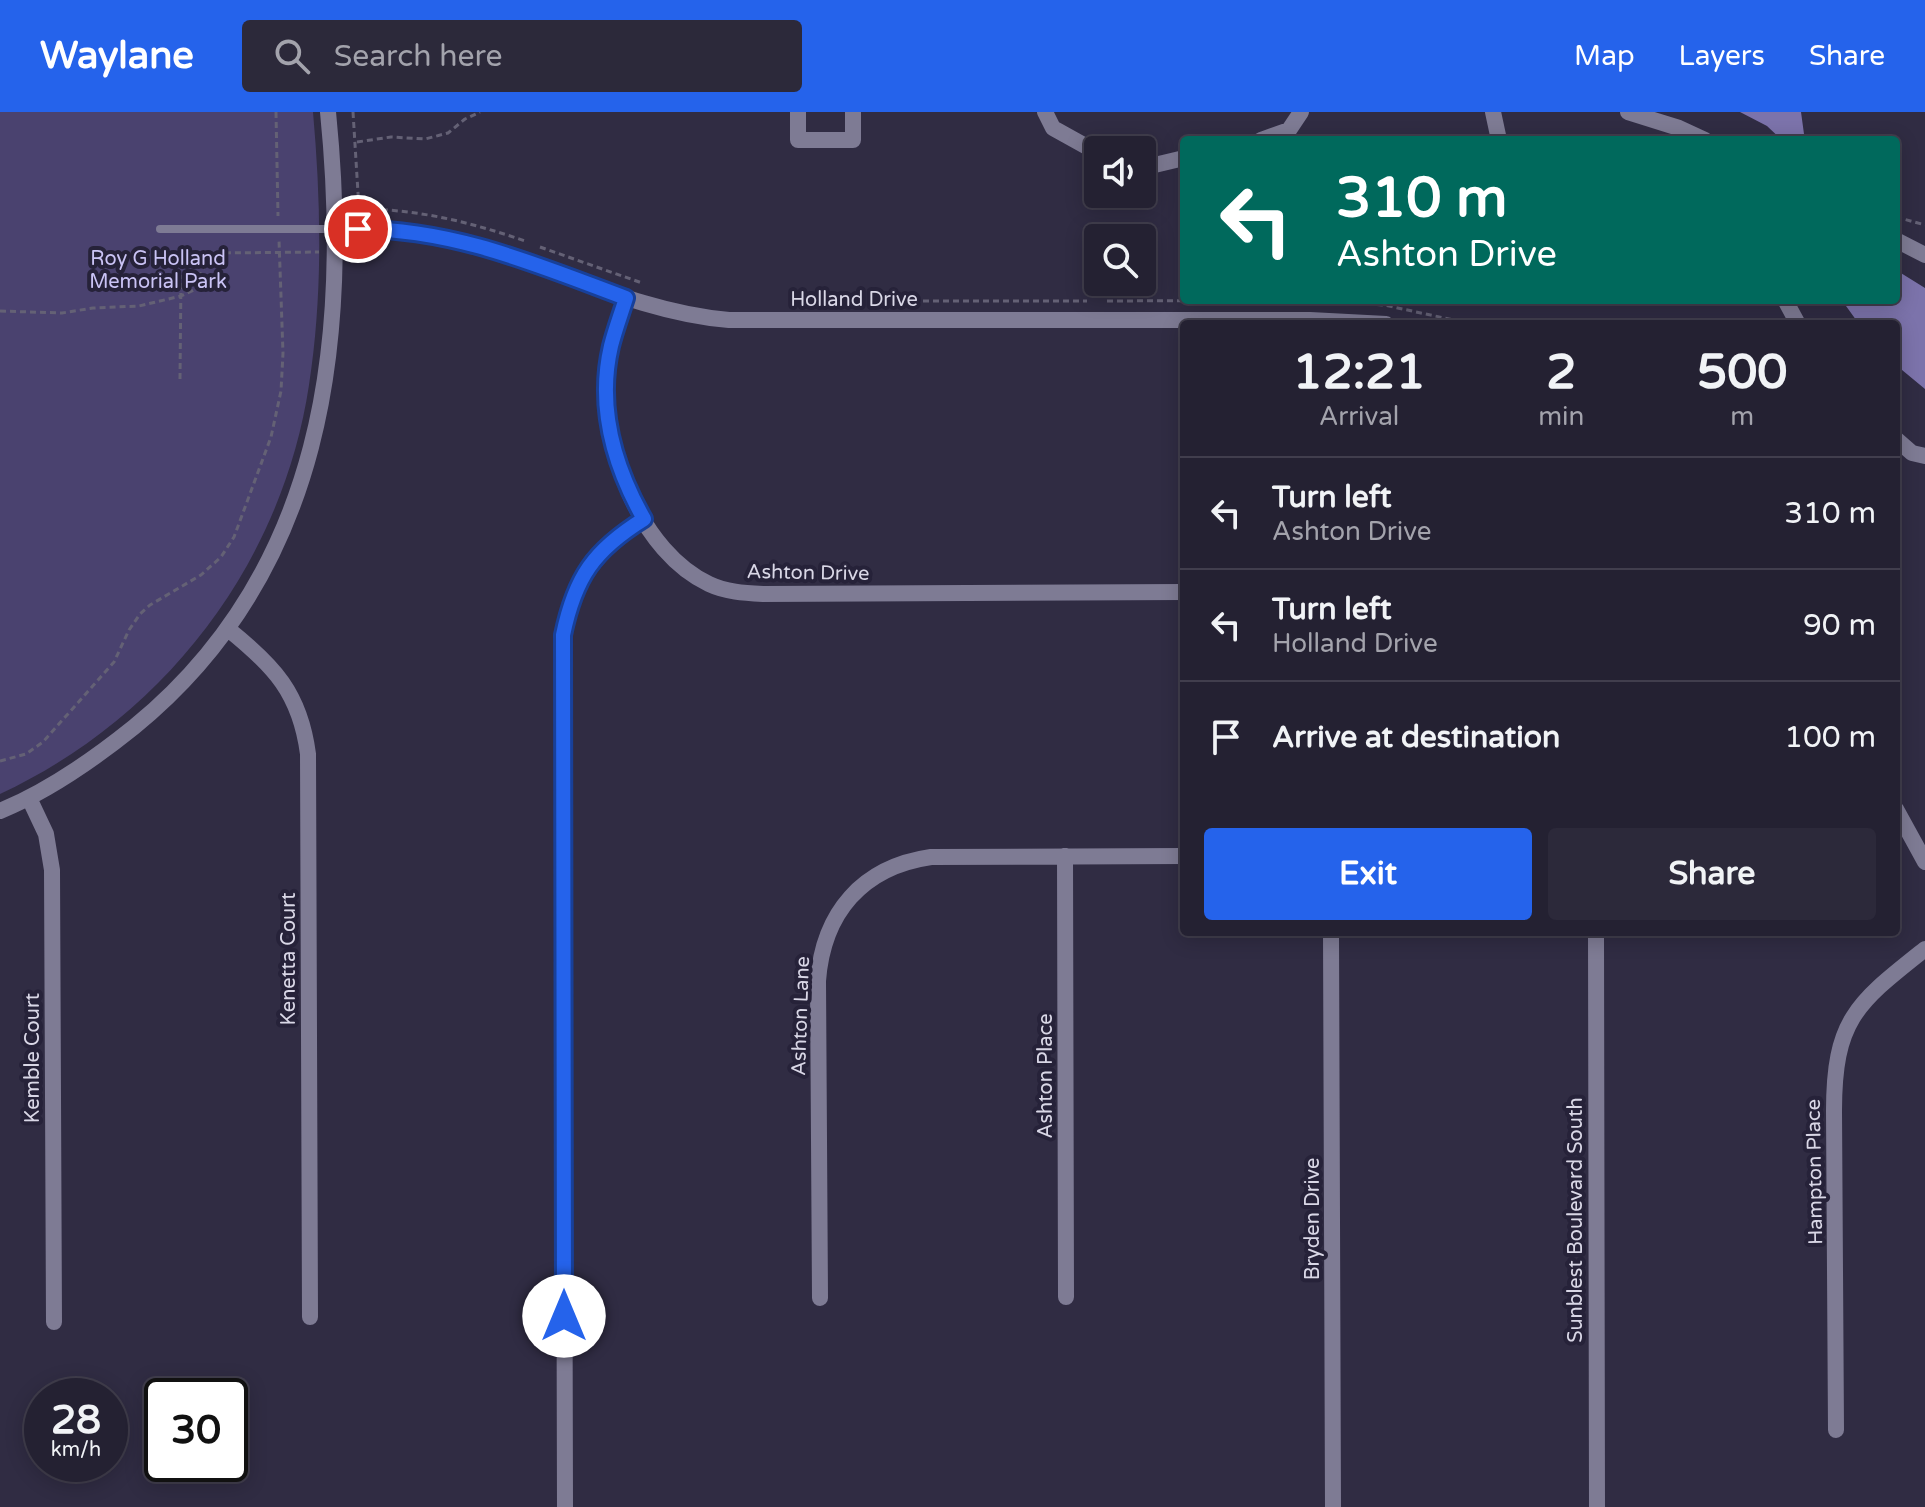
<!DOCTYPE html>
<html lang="en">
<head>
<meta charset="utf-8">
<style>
  :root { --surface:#242132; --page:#2c293a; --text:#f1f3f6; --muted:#a3a3ac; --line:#413e4d; --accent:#2563eb }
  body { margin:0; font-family:"Varela Round",sans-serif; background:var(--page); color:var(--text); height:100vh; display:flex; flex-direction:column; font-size:30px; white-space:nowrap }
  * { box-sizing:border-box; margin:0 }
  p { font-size:26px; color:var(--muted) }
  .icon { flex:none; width:44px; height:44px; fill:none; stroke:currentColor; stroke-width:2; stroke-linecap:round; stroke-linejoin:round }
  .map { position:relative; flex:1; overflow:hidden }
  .drawer { position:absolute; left:1180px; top:208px; width:720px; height:616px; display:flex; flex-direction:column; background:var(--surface); border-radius:8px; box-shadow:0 4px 20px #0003,0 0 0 2px var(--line) }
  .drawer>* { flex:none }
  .top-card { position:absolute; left:1180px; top:24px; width:720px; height:168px; border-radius:8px; box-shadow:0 4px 20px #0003,0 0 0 2px var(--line); background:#00695c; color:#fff; overflow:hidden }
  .controls { position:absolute; left:1084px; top:24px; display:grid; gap:16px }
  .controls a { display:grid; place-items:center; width:72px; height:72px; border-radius:8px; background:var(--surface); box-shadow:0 4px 20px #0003,0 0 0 2px var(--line); font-size:40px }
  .speed { position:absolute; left:24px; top:1266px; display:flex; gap:16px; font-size:40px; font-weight:700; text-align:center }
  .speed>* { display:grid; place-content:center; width:104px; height:104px; border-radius:50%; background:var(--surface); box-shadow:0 4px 20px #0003,0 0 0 2px var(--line); line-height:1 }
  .speed small { font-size:20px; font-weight:400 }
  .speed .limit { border:4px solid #111; border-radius:12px; background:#fff; color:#111 }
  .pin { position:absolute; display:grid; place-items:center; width:68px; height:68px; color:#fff; margin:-34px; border:4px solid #fff; border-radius:50%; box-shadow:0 2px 8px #0007 }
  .me { position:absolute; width:88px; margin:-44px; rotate:0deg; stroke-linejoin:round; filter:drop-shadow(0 0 6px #0008) }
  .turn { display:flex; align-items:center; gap:28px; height:168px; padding:0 24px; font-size:36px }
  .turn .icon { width:104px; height:104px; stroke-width:2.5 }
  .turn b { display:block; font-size:56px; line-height:68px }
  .eta { display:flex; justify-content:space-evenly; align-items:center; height:136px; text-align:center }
  .eta b { font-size:48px; font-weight:700; line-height:56px }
  .action { display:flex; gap:16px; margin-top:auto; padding:16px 24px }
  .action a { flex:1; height:92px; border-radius:8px; background:var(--accent); color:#fff; font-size:32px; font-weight:700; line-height:92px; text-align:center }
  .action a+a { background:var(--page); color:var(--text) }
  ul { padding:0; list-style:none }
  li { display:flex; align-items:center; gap:24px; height:112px; padding:0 24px; border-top:2px solid var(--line) }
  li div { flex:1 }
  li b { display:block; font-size:30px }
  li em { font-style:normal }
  header { display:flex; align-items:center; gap:48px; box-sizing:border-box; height:112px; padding:0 40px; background:var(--accent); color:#fff }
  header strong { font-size:38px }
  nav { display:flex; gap:44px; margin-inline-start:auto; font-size:28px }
  .search { width:560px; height:72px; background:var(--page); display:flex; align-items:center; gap:20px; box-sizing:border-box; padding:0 28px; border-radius:8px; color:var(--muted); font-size:30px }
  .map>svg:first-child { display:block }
</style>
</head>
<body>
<header>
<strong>Waylane</strong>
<div class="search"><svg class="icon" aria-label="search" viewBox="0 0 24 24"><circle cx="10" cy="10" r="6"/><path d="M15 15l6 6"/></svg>Search here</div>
<nav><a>Map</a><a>Layers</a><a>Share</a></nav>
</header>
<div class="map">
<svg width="1925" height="1395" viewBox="0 0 1925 1395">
  <rect width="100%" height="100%" fill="#302c43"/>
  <!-- green -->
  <path fill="#4a426f" d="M0 0H313C321 90 323 183 309 273 282 453 163 606 0 682Z"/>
  <!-- water -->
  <path fill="#7c73ab" d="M1740 0H1801L1804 22 1793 28H1782L1767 14Z
    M1896 158 1925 176V277L1896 253V212H1859L1846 194 1845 188H1896Z"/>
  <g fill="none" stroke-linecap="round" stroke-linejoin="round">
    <!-- path -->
    <path stroke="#646175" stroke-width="3" stroke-dasharray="6 4" stroke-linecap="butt" d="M276 0 278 104
      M353 0 359 97C418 97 470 110 525 129
      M357 30 391 25 425 27 448 21 465 7 480 0
      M1896 105 1925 113
      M540 135 642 171
      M883 189H1087
      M1107 189 1323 188 1384 193 1472 212
      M0 199 62 201 93 196 139 194 181 184 194 178 208 146 218 141 319 140
      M180 267 181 163
      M0 649 26 642 43 630 114 550 129 518 140 502 150 493 201 463 221 445 234 425 271 325 281 279 283 241 279 128"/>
    <!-- service -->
    <path stroke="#7e7b94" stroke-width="8" d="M160 117H334"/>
    <!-- minor -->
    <path stroke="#7e7b94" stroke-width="16" d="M798 0V28H853V0
      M1045 0 1053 16 1098 41
      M1493 0 1499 28
      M1628 0 1679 16 1705 28
      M1261 28 1289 18 1301 0
      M1142 56 1184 46
      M335 117C377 117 417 118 458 128 549 151 633 200 729 208H1310L1386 212
      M1896 128 1925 143
      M626 186C617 214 607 240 606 269 603 340 641 440 709 472 726 480 744 481 763 482L1184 480
      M1785 188 1798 212
      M1896 327 1912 341 1925 344
      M228 517C274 554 300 581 308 642L310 1205
      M29 686 46 722 52 758 54 1210
      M1896 697 1925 750
      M0 699C49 679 93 648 134 615 324 460 351 230 328 0
      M1065 744 1066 1185
      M1331 820 1333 1395
      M1596 820 1597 1395
      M820 1186 818 869C823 801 862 755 931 745L1184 744
      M1836 1318 1834 999C1834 907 1857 891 1925 837
      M565 1395 563 523C574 464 593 439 644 407"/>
  </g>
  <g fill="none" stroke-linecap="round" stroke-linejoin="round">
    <!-- route casing -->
    <g stroke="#184099" stroke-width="20">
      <path id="route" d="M358 117C455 117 537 153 626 186 621 202 615 218 611 234 597 294 614 354 644 407 594 438 575 465 563 523L564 1204"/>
    </g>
    <!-- route -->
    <use href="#route" stroke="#2563eb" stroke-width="14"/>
  </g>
  <g text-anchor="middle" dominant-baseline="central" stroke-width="8" stroke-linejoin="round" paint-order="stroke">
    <!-- park labels -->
    <g font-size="20" fill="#cac3f5" stroke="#262239">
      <text x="158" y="147">Roy G Holland<tspan x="158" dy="23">Memorial Park</tspan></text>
    </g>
    <!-- street labels -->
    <g font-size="20" fill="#d9d7e6" stroke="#262239">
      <text x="854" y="188">Holland Drive</text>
      <text transform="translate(808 461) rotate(1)">Ashton Drive</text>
      <text transform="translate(289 847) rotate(-90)">Kenetta Court</text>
      <text transform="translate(801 904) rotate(-88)">Ashton Lane</text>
      <text transform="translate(33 946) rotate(-90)">Kemble Court</text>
      <text transform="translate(1046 964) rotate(-90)">Ashton Place</text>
      <text transform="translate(1815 1060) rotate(-91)">Hampton Place</text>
      <text transform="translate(1313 1107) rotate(-90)">Bryden Drive</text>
      <text transform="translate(1576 1108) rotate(-90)">Sunblest Boulevard South</text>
    </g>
  </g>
</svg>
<div class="controls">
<a><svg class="icon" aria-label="sound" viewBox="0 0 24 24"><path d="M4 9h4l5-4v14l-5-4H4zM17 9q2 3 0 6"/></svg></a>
<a><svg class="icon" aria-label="search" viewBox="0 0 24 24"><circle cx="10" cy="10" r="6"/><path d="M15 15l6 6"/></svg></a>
</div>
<div class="speed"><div>28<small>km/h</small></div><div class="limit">30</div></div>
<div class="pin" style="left:358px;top:117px;background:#d93025"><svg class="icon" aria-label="arrive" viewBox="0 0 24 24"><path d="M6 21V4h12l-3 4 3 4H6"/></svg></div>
<svg class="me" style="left:564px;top:1204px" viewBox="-20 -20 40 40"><circle r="19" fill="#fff"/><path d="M0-13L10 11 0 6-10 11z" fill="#2563eb"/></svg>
<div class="top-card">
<div class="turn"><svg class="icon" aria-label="left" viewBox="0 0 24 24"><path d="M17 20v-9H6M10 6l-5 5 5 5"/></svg><div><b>310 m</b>Ashton Drive</div></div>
</div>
<section class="drawer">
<div class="eta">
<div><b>12:21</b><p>Arrival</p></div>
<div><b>2</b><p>min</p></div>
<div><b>500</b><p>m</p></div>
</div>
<ul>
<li><svg class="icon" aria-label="left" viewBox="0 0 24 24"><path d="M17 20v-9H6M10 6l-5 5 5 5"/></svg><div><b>Turn left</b><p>Ashton Drive</p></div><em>310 m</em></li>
<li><svg class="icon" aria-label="left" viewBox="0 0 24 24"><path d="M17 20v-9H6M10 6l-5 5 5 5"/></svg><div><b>Turn left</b><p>Holland Drive</p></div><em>90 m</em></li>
<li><svg class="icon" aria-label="arrive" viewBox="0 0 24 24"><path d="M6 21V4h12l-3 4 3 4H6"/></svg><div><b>Arrive at destination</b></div><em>100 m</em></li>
</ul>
<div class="action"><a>Exit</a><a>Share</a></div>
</section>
</div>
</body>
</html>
